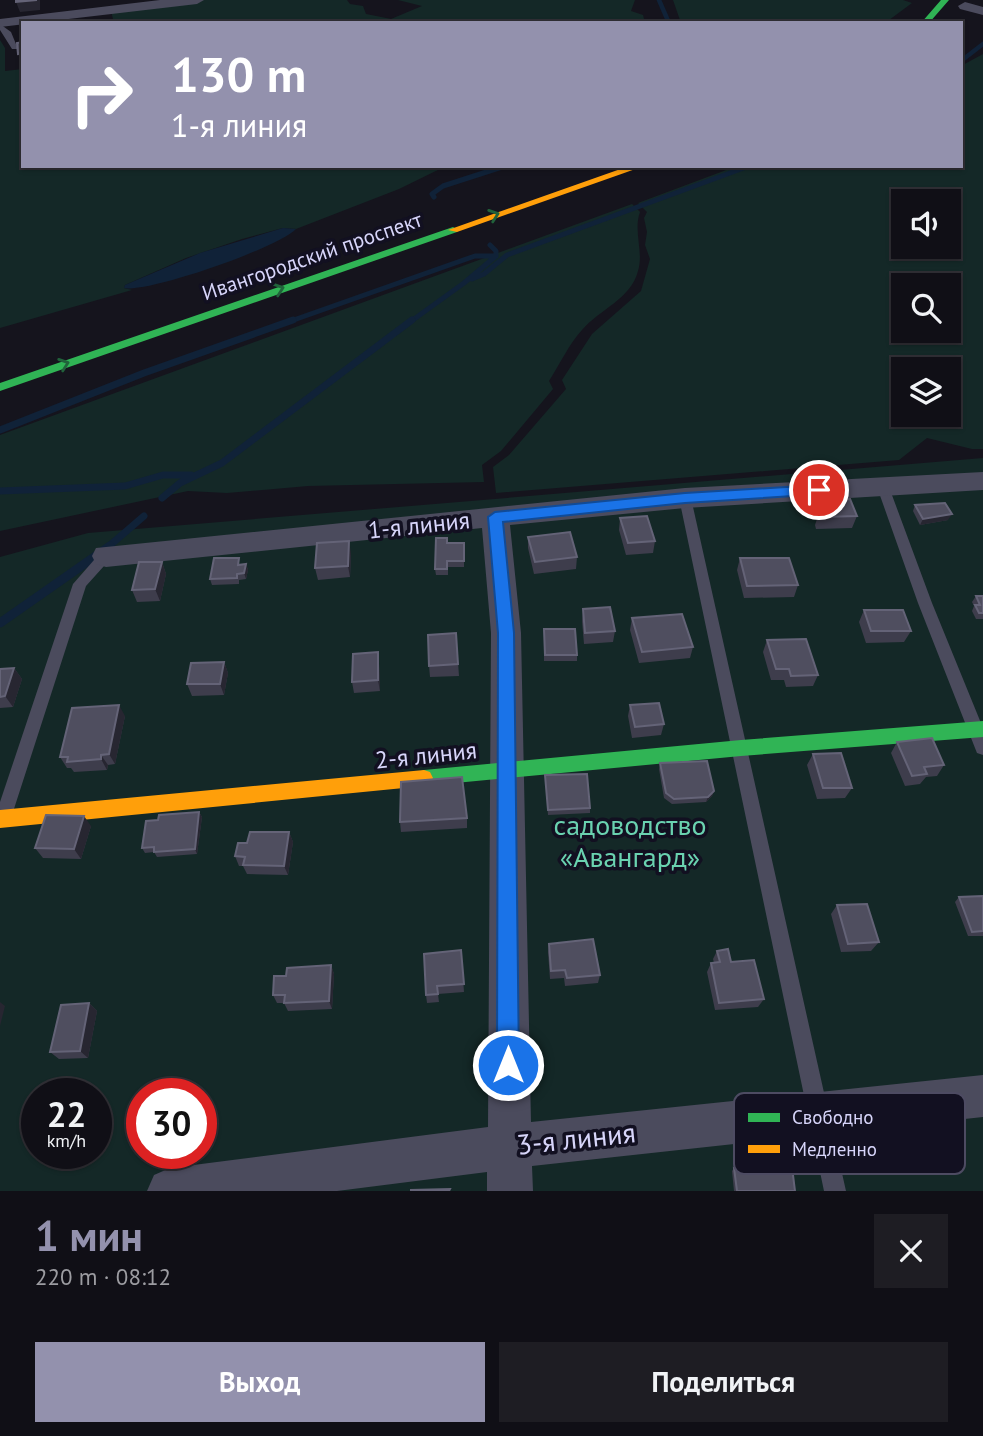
<!DOCTYPE html>
<html lang="ru">
<head>
<meta charset="utf-8">
<style>
  :root { --surface:#100f16; --page:#1e1d23; --text:#f1f3f6; --muted:#9c9ca1; --line:#302f35; --accent:#9391ad }
  body { margin:0; font-family:"PT Sans",sans-serif; background:var(--page); color:var(--text); height:100vh; display:flex; flex-direction:column; font-size:26px; white-space:nowrap }
  * { box-sizing:border-box; margin:0 }
  p { font-size:23px; color:var(--muted) }
  .icon { flex:none; width:38px; height:38px; fill:none; stroke:currentColor; stroke-width:2; stroke-linecap:round; stroke-linejoin:round }
  .map { position:relative; height:1191px; overflow:hidden }
  .side { display:flex; flex-direction:column; background:var(--surface); flex:1 }
  .side>* { flex:none }
  .hud { position:absolute; left:21px; top:21px; width:942px; height:147px; border-radius:0px; box-shadow:0 2px 5px #0004,0 0 0 2px var(--line); background:#9391ad; color:#fff; overflow:hidden }
  .fabs { position:absolute; left:891px; top:189px; display:grid; gap:14px }
  .fabs a { display:grid; place-items:center; width:70px; height:70px; border-radius:0px; background:var(--surface); box-shadow:0 2px 5px #0004,0 0 0 2px var(--line); font-size:35px }
  .speed { position:absolute; left:21px; top:1078px; display:flex; gap:14px; font-size:35px; font-weight:700; text-align:center }
  .speed>* { display:grid; place-content:center; width:91px; height:91px; border-radius:50%; background:var(--surface); box-shadow:0 2px 5px #0004,0 0 0 2px var(--line); line-height:1 }
  .speed small { font-size:18px; font-weight:400 }
  .speed .limit { border:10px solid #d22; background:#fff; color:#111 }
  .pin { position:absolute; display:grid; place-items:center; width:60px; height:60px; color:#fff; margin:-30px; border:4px solid #fff; border-radius:50%; box-shadow:0 2px 7px #0007 }
  .me { position:absolute; width:77px; margin:-38px; rotate:0deg; stroke-linejoin:round; filter:drop-shadow(0 0 5px #0008) }
  .turn { display:flex; align-items:center; gap:24px; height:147px; padding:0 35px; font-size:32px }
  .turn .icon { width:91px; height:91px; stroke-width:2.5 }
  .turn b { display:block; font-size:49px; line-height:60px }
  .round { display:grid; place-items:center; flex:none; width:74px; height:74px; border-radius:0px; background:var(--page) }
  .overview { display:flex; align-items:center; justify-content:space-between; height:119px; padding:0 35px }
  h1 { font-size:42px; font-weight:800; line-height:52px; color:var(--accent) }
  .button { display:flex; gap:14px; margin-top:auto; padding:14px 35px }
  .button a { flex:1; height:80px; border-radius:0px; background:var(--accent); color:#fff; font-size:28px; font-weight:800; line-height:80px; text-align:center }
  .button a+a { background:var(--page); color:var(--text) }
  .map>svg:first-child { display:block }
</style>
</head>
<body>
<div class="map">
<svg width="983" height="1191" viewBox="0 0 983 1191">
  <rect width="100%" height="100%" fill="#15141d"/>
  <!-- green -->
  <path fill="#142827" fill-rule="evenodd" d="M177 0H347L350 4 363 6 366 14 391 19 422 6 398 0H635L631 11 643 15 645 23H114L110 7Z
    M673 0H903L912 3 885 23H681Z
    M0 40 5 48V71L23 69V166H446L399 189 296 229 283 228 242 239 186 258 125 285 124 288 132 290 0 328Z
    M983 54V449H972L927 438 899 460 496 493 493 467 509 455 566 389 562 380 592 334 641 291 650 259 645 245 647 232 644 218 647 212 638 203 737 166H961V66ZM903 201H948V247H903ZM903 285H948V331H903ZM903 369H948V415H903Z
    M632 204 640 212C633 231 644 252 638 271 631 299 600 309 582 330 569 344 560 364 549 381L553 389 501 451 482 465 484 482 308 486 227 493 188 491 0 531V435Z
    M983 458V1191H0V557L88 533ZM37 1094H96V1153H37ZM142 1094H201V1153H142Z"/>
  <!-- water -->
  <path fill="#102238" d="M283 228 296 229C278 248 148 293 124 288L125 285 200 253Z"/>
  <g fill="none" stroke-linecap="round" stroke-linejoin="round">
    <!-- stream-far3 -->
    <path stroke="#102238" stroke-width="4.5" d="M659 0 669 23
      M961 61 983 44"/>
    <!-- stream-far2 -->
    <path stroke="#102238" stroke-width="5" d="M434 197 432 194 443 186 505 166
      M490 245 496 251V256
      M472 279 484 274 507 255 749 166
      M288 322 475 256H496
      M410 322 464 283 496 256"/>
    <!-- stream-far1 -->
    <path stroke="#102238" stroke-width="7" d="M0 430 144 373 293 320
      M0 491 125 486 163 475H191
      M162 498 180 483 222 463 412 320
      M108 547 144 516"/>
    <!-- stream -->
    <path stroke="#102238" stroke-width="9" d="M0 623 110 546"/>
    <!-- lane -->
    <path fill="#4b4b5d" fill-rule="evenodd" d="M0 24 11 32 18 49H12L0 30Z
      M883 483 889 487 932 603 983 728V755L977 753 975 748 918 603 877 487Z
      M685 494 691 498 846 1191H824L679 498Z
      M106 551 113 556 86 586 12 815 10 820 4 823 0 821V802L73 584 101 552Z"/>
    <!-- street -->
    <path fill="#4b4b5d" fill-rule="evenodd" d="M160 0H204L197 4 0 27V19Z
      M965 2 983 7V15L960 9 958 6Z
      M983 472V490L685 508 510 525 521 633 531 1122 983 1075V1117L532 1166 533 1191H487V1172L337 1191H147L154 1175 170 1168 488 1127 491 633 482 528 106 567 96 564 92 556 96 548 685 488Z"/>
    <!-- fast -->
    <path fill="#30b455" fill-rule="evenodd" d="M941 0H949L929 23H921Z
      M453 227 458 230 457 232 0 391V383Z
      M983 721V737L741 756 424 786 418 784 415 778 418 772 424 770 741 740Z"/>
    <!-- slow -->
    <path fill="#ff9f0a" fill-rule="evenodd" d="M629 166H644L457 232 448 230Z
      M424 770 430 772 433 778 430 784 424 786 0 828V810Z"/>
  </g>
  <!-- wall -->
  <path fill="#3e3d4c" d="M821 500 857 516 852 528 816 529 815 525 818 516 816 512Z
    M915 505 948 520 920 525 913 511Z
    M620 518 655 541 653 553 626 555 619 530Z
    M528 537 577 557 576 569 534 574 528 548Z
    M447 543H464V567H448V575H436L435 569Z
    M351 553 350 577 318 580 315 568Z
    M740 558 798 585 794 597 744 598 737 570Z
    M162 562 166 574 160 601 137 602 132 590Z
    M246 564 248 570 246 579 239 580V584L212 585 210 579 240 565Z
    M976 596H983V619H976L972 611 974 606 972 602Z
    M583 609 615 631 613 642 584 644 582 621Z
    M864 610 911 631 904 642 866 643 859 622Z
    M632 618 693 647 690 658 639 663 630 630Z
    M544 629 577 655V661H544Z
    M456 633 459 676 430 677 429 666Z
    M767 640 818 675 813 686 786 687 784 680H771L763 652Z
    M378 652 379 663 380 691 354 693 352 682Z
    M224 662 228 673 224 695 192 696 187 684Z
    M14 668 22 679 13 707 0 708V669Z
    M630 705 664 724 661 735 632 738 628 716Z
    M125 716 115 764 108 765 107 770 74 772 71 768H67L60 757Z
    M897 742 944 765 937 776 926 777 920 784 905 786 891 753Z
    M813 754 852 788 845 798 817 799 807 765Z
    M660 763 714 791 712 796 706 802 672 804 664 798 659 769Z
    M545 775 590 808V813L548 815Z
    M199 812 202 817 197 854 157 857 154 852 145 853 142 848 158 820Z
    M467 818V828L401 832 400 822Z
    M91 826 81 859 43 858 35 848Z
    M289 832 293 842 288 875 247 874 243 866H239L235 856 247 843Z
    M983 896V936H968L955 902 959 897Z
    M837 905 879 942 871 951 841 952 831 914Z
    M549 944 600 975 598 983 565 986 564 978 550 979 548 952Z
    M461 950 464 992 438 994 439 1002 427 1003 426 995Z
    M717 951 731 962 764 999 758 1007 715 1010 707 972 711 963H714L713 959Z
    M331 965 334 974 332 1009 288 1011 284 1003H277L273 995 286 976Z
    M89 1003 97 1011 88 1058 59 1059 50 1052Z
    M747 1157 795 1191H734L732 1171 734 1168 745 1169 744 1159Z"/>
  <!-- shaded-wall -->
  <path fill="#272631" d="M40 0V10L20 12 16 2Z
    M23 53V64H22L18 54Z
    M952 514 948 520 920 525 923 519Z
    M349 541 351 553 350 577 348 566Z
    M162 562 166 574 160 601 155 589Z
    M246 564 248 570 246 579 244 573Z
    M378 652 379 663 380 691 378 680Z
    M224 662 228 673 224 695 220 684Z
    M14 668 22 679 13 707 5 696Z
    M119 705 125 716 115 764 109 754Z
    M101 755 108 765 107 770 101 759Z
    M714 791 712 796 706 802 708 797Z
    M199 812 202 817 197 854 195 849Z
    M84 816 91 826 81 859 74 849Z
    M289 832 293 842 288 875 284 866Z
    M331 965 334 974 332 1009 329 1001Z
    M0 1002 5 1006 0 1026Z
    M89 1003 97 1011 88 1058 80 1051Z"/>
  <!-- building -->
  <path fill="#4f4e5f" stroke="#646377" stroke-width="2" d="M16 0H37L16 2Z
    M23 42V53L18 54 17 43Z
    M850 499 857 516 821 517 819 513H826L821 500Z
    M945 503 952 514 923 519 915 505Z
    M647 516 655 541 628 543 620 518Z
    M570 532 577 557 535 562 528 537Z
    M436 538H447V543H464V561H447V569H435Z
    M349 541 348 566 315 568 317 543Z
    M214 558H239L238 565 246 564 244 573 237 574V578L210 579Z
    M740 558H789L798 585 747 586Z
    M139 562H162L155 589 132 590Z
    M976 596H983V613H979L975 605H980Z
    M610 607 615 631 585 633 583 609Z
    M864 610H903L911 631H871Z
    M682 614 693 647 642 652 632 618Z
    M544 629H575L577 655H545Z
    M456 633 458 664 429 666 428 635Z
    M806 639 818 675 791 676 789 669H776L767 640Z
    M378 652V680L352 682 353 654Z
    M224 662 220 684H187L191 663Z
    M14 668 5 696 0 697V669Z
    M659 703 664 724 635 727 630 705Z
    M119 705 109 754 101 755V759L67 762 68 757H60L72 708Z
    M932 738 944 765 924 767 927 774 912 776 897 742Z
    M841 753 852 788H823L813 754Z
    M707 761 714 791 708 797 674 799 666 793 660 763Z
    M587 774 590 808 548 810 545 775Z
    M462 777 467 818 400 822 401 782Z
    M199 812 195 849 154 852V847L142 848 146 821 158 820 159 815Z
    M46 815 84 816 74 849 35 848Z
    M250 832H289L284 866 243 865 245 857 235 856 238 843H247Z
    M983 896V931L972 932 959 897Z
    M867 904 879 942 848 944 837 905Z
    M593 939 600 975 567 978 565 970 551 971 549 944Z
    M728 949 731 962 754 960 764 999 719 1003 711 963 720 962 717 951Z
    M461 950 464 984 437 986 438 994 426 995 424 954Z
    M331 965 329 1001 284 1003 285 995H273L274 976H286L287 968Z
    M89 1003 80 1051 50 1052 61 1005Z
    M747 1157 791 1159 795 1191H737L734 1168 748 1170Z
    M450 1189 449 1191H411V1190Z"/>
  <!-- one-way arrows -->
  <defs><path id="oneway-chevron" d="M-2-3.5L2.5 0L-2 3.5" fill="none" stroke-width="1.6" stroke-linecap="round" stroke-linejoin="round" transform="scale(1.75)"/></defs>
  <g stroke="#21623b">
    <use href="#oneway-chevron" transform="translate(494 215) rotate(-19)"/>
    <use href="#oneway-chevron" transform="translate(279 289) rotate(-19)"/>
    <use href="#oneway-chevron" transform="translate(64 364) rotate(-19)"/>
  </g>
  <!-- route -->
  <path fill="#1a73e8" stroke="#114b97" stroke-width="2" d="M819 485 826 490 824 494 685 503 503 522 514 633 519 1065 516 1073 508 1076 500 1073 497 1065 498 633 488 517 495 512 685 493Z"/>
  <g text-anchor="middle" dominant-baseline="central" stroke-width="7" stroke-linejoin="round" paint-order="stroke">
    <!-- far-street labels -->
    <g font-size="21" fill="#d7d5fa" stroke="#121021">
      <text transform="translate(312 256) rotate(-19)">Ивангородский проспект</text>
    </g>
    <!-- street labels -->
    <g font-size="24" fill="#d7d5fa" stroke="#121021">
      <text transform="translate(419 525) rotate(-6)">1-я линия</text>
      <text transform="translate(426 755) rotate(-6)">2-я линия</text>
    </g>
    <!-- near-park labels -->
    <g font-size="28" fill="#6ad2b0" stroke="#121021">
      <text x="630" y="824">садоводство<tspan x="630" dy="32">«Авангард»</tspan></text>
    </g>
    <!-- near-street labels -->
    <g font-size="28" fill="#d7d5fa" stroke="#121021">
      <text transform="translate(576 1138) rotate(-6)">3-я линия</text>
    </g>
  </g>
  <!-- legend -->
  <rect x="734" y="1093" width="231" height="81" rx="10" fill="#121021" stroke="#4d4b62" stroke-width="2"/>
  <rect x="748" y="1113" width="32" height="9" fill="#30b455"/>
  <rect x="748" y="1145" width="32" height="8" fill="#ff9f0a"/>
  <g font-size="19" fill="#d7d5fa">
    <text x="792" y="1124">Свободно</text>
    <text x="792" y="1156">Медленно</text>
  </g>
</svg>
<div class="fabs">
<a><svg class="icon" aria-label="sound" viewBox="0 0 24 24"><path d="M4 9h4l5-4v14l-5-4H4zM17 9q2 3 0 6"/></svg></a>
<a><svg class="icon" aria-label="search" viewBox="0 0 24 24"><circle cx="10" cy="10" r="6"/><path d="M15 15l6 6"/></svg></a>
<a><svg class="icon" aria-label="layers" viewBox="0 0 24 24"><path d="M12 4l9 5-9 5-9-5zM3 14l9 5 9-5"/></svg></a>
</div>
<div class="speed"><div>22<small>km/h</small></div><div class="limit">30</div></div>
<div class="pin" style="left:819px;top:490px;background:#d93025"><svg class="icon" aria-label="arrive" viewBox="0 0 24 24"><path d="M6 21V4h12l-3 4 3 4H6"/></svg></div>
<svg class="me" style="left:508px;top:1065px" viewBox="-20 -20 40 40"><circle r="17" fill="#1a73e8" stroke="#fff" stroke-width="3"/><path d="M0-11L8 9 0 5-8 9z" fill="#fff"/></svg>
<div class="hud">
<div class="turn"><svg class="icon" aria-label="right" viewBox="0 0 24 24"><path d="M7 20v-9h11M14 6l5 5-5 5"/></svg><div><b>130 m</b>1-я линия</div></div>
</div>
</div>
<section class="side">
<div class="overview"><div><h1>1 мин</h1><p>220 m · 08:12</p></div><a class="round"><svg class="icon" aria-label="close" viewBox="0 0 24 24"><path d="M6 6l12 12M18 6L6 18"/></svg></a></div>
<div class="button"><a>Выход</a><a>Поделиться</a></div>
</section>
</body>
</html>
